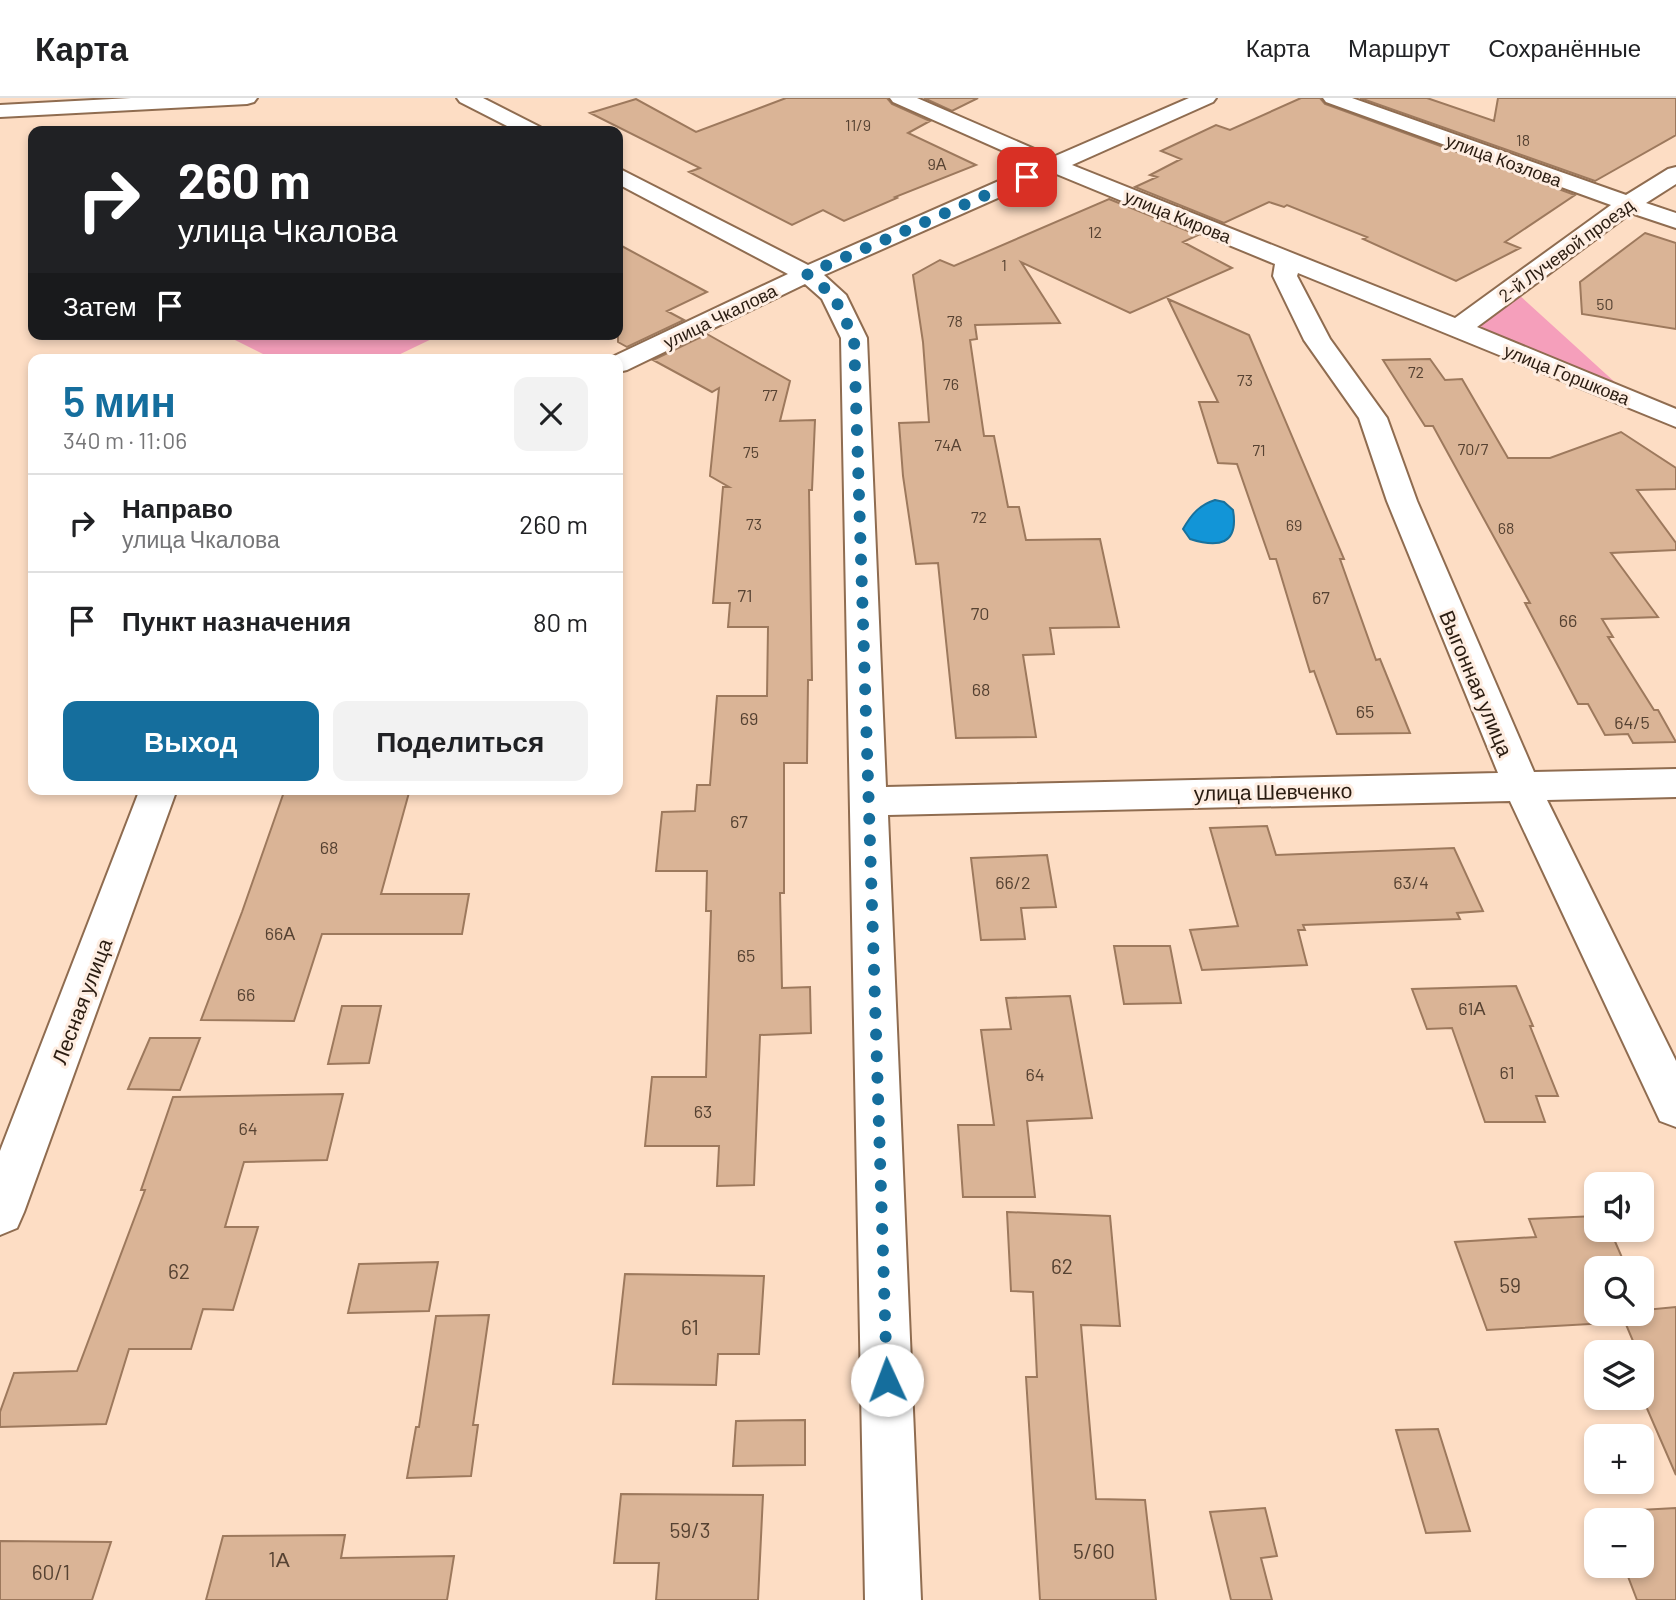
<!DOCTYPE html>
<html lang="ru">
<head>
<meta charset="utf-8">
<style>
  :root { --surface:#fff; --page:#f2f2f2; --text:#202124; --muted:#757577; --line:#e0e0e0; --accent:#156e9d }
  body { margin:0; font-family:Barlow,sans-serif; background:var(--page); color:var(--text); height:100vh; display:flex; flex-direction:column; font-size:26px; white-space:nowrap }
  * { box-sizing:border-box; margin:0 }
  p { font-size:23px; color:var(--muted) }
  .icon { flex:none; width:38px; height:38px; fill:none; stroke:currentColor; stroke-width:2; stroke-linecap:round; stroke-linejoin:round }
  .map { position:relative; flex:1; overflow:hidden }
  .side { position:absolute; left:28px; top:256px; width:595px; height:441px; display:flex; flex-direction:column; background:var(--surface); border-radius:14px; box-shadow:0 4px 10px #0003 }
  .side>* { flex:none }
  .hud { position:absolute; left:28px; top:28px; width:595px; height:214px; border-radius:14px; box-shadow:0 4px 10px #0003; background:#202124; color:#fff; overflow:hidden }
  .tools { position:absolute; left:1584px; top:1074px; display:grid; gap:14px }
  .tools a { display:grid; place-items:center; width:70px; height:70px; border-radius:14px; background:var(--surface); box-shadow:0 4px 10px #0003; font-size:35px }
  .pin { position:absolute; display:grid; place-items:center; width:60px; height:60px; color:#fff; margin:-30px; border-radius:14px; box-shadow:0 4px 10px #0006 }
  .me { position:absolute; width:77px; margin:-38px; rotate:358deg; stroke-linejoin:round; filter:drop-shadow(0 0 5px #0008) }
  .turn { display:flex; align-items:center; gap:24px; height:147px; padding:0 35px; font-size:32px }
  .turn .icon { width:91px; height:91px; stroke-width:2.5 }
  .turn b { display:block; font-size:49px; line-height:60px }
  .then { display:flex; align-items:center; height:66px; padding:0 35px; background:#0003; gap:14px; font-size:26px }
  .round { display:grid; place-items:center; flex:none; width:74px; height:74px; border-radius:14px; background:var(--page) }
  .summary { display:flex; align-items:center; justify-content:space-between; height:119px; padding:0 35px }
  h1 { font-size:42px; font-weight:600; line-height:52px; color:var(--accent) }
  .cta { display:flex; gap:14px; margin-top:auto; padding:14px 35px }
  .cta a { flex:1; height:80px; border-radius:14px; background:var(--accent); color:#fff; font-size:28px; font-weight:600; line-height:80px; text-align:center }
  .cta a+a { background:var(--page); color:var(--text) }
  ul { padding:0; list-style:none }
  li { display:flex; align-items:center; gap:21px; height:98px; padding:0 35px; border-top:2px solid var(--line) }
  li div { flex:1 }
  li b { display:block; font-size:26px }
  li em { font-style:normal }
  header { display:flex; align-items:center; gap:42px; box-sizing:border-box; height:98px; padding:0 35px; background:var(--surface); border-bottom:2px solid var(--line) }
  header strong { font-size:33px }
  nav { display:flex; gap:38px; margin-inline-start:auto; font-size:24px }
  .map>svg:first-child { display:block }
</style>
</head>
<body>
<header>
<strong>Карта</strong>
<nav><a>Карта</a><a>Маршрут</a><a>Сохранённые</a></nav>
</header>
<div class="map">
<svg width="1676" height="1502" viewBox="0 0 1676 1502">
  <rect width="100%" height="100%" fill="#fdddc4"/>
  <!-- green -->
  <path fill="#f59fbb" d="M1518 196 1618 287 1483 234 1479 226Z
    M223 236H442L390 261H273Z"/>
  <!-- water -->
  <path fill="#1295d7" stroke="#19719c" stroke-width="2" d="M1215 402 1224 404 1233 412C1239 447 1218 450 1190 441L1183 431C1191 417 1199 407 1215 402Z"/>
  <!-- building -->
  <path fill="#dab496" stroke="#9d795d" stroke-width="2" d="M786 0H887L892 6 930 23 908 35 976 67 895 99 897 100 844 123 823 112 792 127 689 74 700 70 590 15 636 1 696 34Z
    M924 0H978L952 13Z
    M1301 0H1320L1325 6 1575 97 1505 144 1520 150 1456 183 1363 141 1367 139 1287 107 1284 109 1269 104 1224 125 1135 89 1157 79 1150 77 1181 61 1161 53 1216 27 1230 32Z
    M1360 0H1427L1494 23 1498 0H1676V37L1595 83Z
    M1109 101 1198 137 1183 144 1232 170 1130 215 1021 164 1060 225 975 227 977 241 970 242 984 338H994L1008 409H1019L1026 442 1100 441 1119 529 1050 530 1054 556 1023 557 1036 639 956 640 938 465 916 466 903 378 899 325 929 324 923 244 913 177 940 162 954 168Z
    M1645 135 1676 145V231L1582 216 1580 184Z
    M618 146 707 194 667 213 684 222 627 249 618 244Z
    M1168 201 1249 237 1344 461H1340L1376 562 1380 561 1410 635 1337 636 1314 573 1310 574 1276 461H1270L1237 366 1218 365 1199 304H1218Z
    M707 236 790 283 780 323 815 322 812 392H809L812 582H808L807 665H784V795H780L782 890 810 889 811 935 760 937 754 1087 717 1088 719 1048H645L652 979H706L711 813H706L707 773H656L662 714 695 713 697 687H710L717 598H767L768 529H728L730 505H713L723 389H729L710 378 719 290 712 294 653 262Z
    M1430 261 1445 282 1462 281 1508 360H1550L1621 334 1676 370V391L1637 392 1676 445V452L1611 455 1658 519 1602 521 1613 539H1608L1654 612H1658L1676 644 1633 645 1628 636 1605 637 1588 606H1578L1525 505H1530L1433 328H1425L1383 262Z
    M285 691H410L381 796H469L462 836H322L294 923 201 922 242 814Z
    M1267 728 1276 757 1454 750 1483 813 1457 815 1460 821 1303 827 1305 832H1298L1307 867 1202 872 1190 832 1238 828 1210 730Z
    M1047 757 1056 809 1021 810 1025 841 981 842 971 760Z
    M1114 848H1170L1181 905 1124 906Z
    M1516 888 1533 928H1530L1558 998H1536L1545 1024H1485L1452 930 1427 931 1412 891Z
    M1070 898 1092 1020 1027 1023 1035 1099H963L958 1027H994L981 932 1011 931 1006 900Z
    M342 908H381L369 965 328 966Z
    M150 940H200L180 992 128 991Z
    M343 996 327 1062 244 1064 225 1129H258L233 1212 203 1211 191 1251H129L106 1326 0 1329V1314L14 1275 77 1273 145 1092H141L173 999Z
    M1007 1114 1110 1118 1120 1228 1081 1227 1096 1401 1145 1402 1156 1502H1040L1026 1279H1037L1033 1194 1011 1193Z
    M1596 1118V1132H1610L1627 1171H1596V1216H1642V1203L1645 1212 1676 1209V1377L1642 1299V1255H1638L1625 1224 1487 1232 1455 1144 1536 1139 1529 1121Z
    M438 1164 429 1213 348 1215 359 1166Z
    M625 1176 764 1178 759 1256H718L716 1287 613 1286Z
    M489 1217 473 1327H478L471 1378 407 1380 416 1329H419L436 1218Z
    M805 1322V1367L733 1368 736 1323Z
    M1438 1331 1470 1433 1426 1435 1396 1332Z
    M621 1396 763 1397 758 1502H656L659 1465H614Z
    M1265 1410 1277 1458 1261 1460 1272 1502H1231L1210 1414Z
    M1676 1410V1502H1637L1624 1468H1642V1423H1607L1604 1414Z
    M345 1437 341 1460 454 1458 447 1502H206L223 1438Z
    M0 1443 111 1444 92 1502H0Z"/>
  <g fill="none" stroke-linecap="round" stroke-linejoin="round">
    <!-- minor casing -->
    <g stroke="#8f6c50" stroke-width="4">
      <path id="minor" d="M131 0H257L254 4 247 6 0 19V7Z
        M457 0H483L540 29 544 33H517L460 4Z
        M890 0H917L1053 59 1189 0H1216L1213 4 1072 67 1455 220 1611 107 1326 4 1323 0H1352L1626 97 1668 71 1676 69V86L1646 105 1676 115V130L1631 115 1477 229 1676 311V329L1298 175 1297 178 1330 241 1387 320 1417 403 1534 674 1676 671V699L1547 702 1676 963V1029L1660 1023 1510 703 888 717 921 1502H865L841 240 822 201 805 186 627 272 618 274V261H608L788 176 618 86V70L808 167 1035 67 893 4ZM1054 75 1275 166 1273 178 1304 242 1359 320 1387 403 1498 675 886 689 867 240 846 197 824 177Z
        M140 691H177L24 1114 17 1130 0 1137V1053Z"/>
    </g>
    <!-- minor -->
    <use href="#minor" fill="#fff" fill-rule="evenodd"/>
  </g>
  <g fill="none" stroke-linecap="round" stroke-linejoin="round">
    <!-- route -->
    <path stroke="#156e9d" stroke-width="12" stroke-dasharray="0 21.6" d="M887 1282 854 240 833 197 807 176 1027 79"/>
  </g>
  <g text-anchor="middle" dominant-baseline="central" stroke-width="6" stroke-linejoin="round" paint-order="stroke">
    <!-- far-number labels -->
    <g font-size="16" fill="#564232">
      <text x="858" y="26">11/9</text>
      <text x="1523" y="41">18</text>
      <text x="937" y="65">9А</text>
      <text x="1095" y="133">12</text>
      <text x="1004" y="166">1</text>
      <text x="1605" y="205">50</text>
      <text x="955" y="222">78</text>
      <text x="1416" y="273">72</text>
      <text x="1245" y="281">73</text>
      <text x="951" y="285">76</text>
      <text x="770" y="296">77</text>
      <text x="948" y="346">74А</text>
      <text x="1473" y="350">70/7</text>
      <text x="1259" y="351">71</text>
      <text x="751" y="353">75</text>
      <text x="979" y="418">72</text>
      <text x="754" y="425">73</text>
      <text x="1294" y="426">69</text>
      <text x="1506" y="429">68</text>
    </g>
    <!-- far-street labels -->
    <g font-size="18" fill="#2a1c11" stroke="#feede1">
      <text transform="translate(1504 62) rotate(20)">улица Козлова</text>
      <text transform="translate(1178 118) rotate(22)">улица Кирова</text>
      <text transform="translate(1566 152) rotate(-36)">2-й Лучевой проезд</text>
      <text transform="translate(720 218) rotate(-26)">улица Чкалова</text>
      <text transform="translate(1567 276) rotate(22)">улица Горшкова</text>
    </g>
    <!-- number labels -->
    <g font-size="18" fill="#564232">
      <text x="745" y="497">71</text>
      <text x="1321" y="499">67</text>
      <text x="980" y="515">70</text>
      <text x="1568" y="522">66</text>
      <text x="981" y="591">68</text>
      <text x="1365" y="613">65</text>
      <text x="749" y="620">69</text>
      <text x="1632" y="624">64/5</text>
      <text x="739" y="723">67</text>
      <text x="329" y="749">68</text>
      <text x="1013" y="784">66/2</text>
      <text x="1411" y="784">63/4</text>
      <text x="280" y="835">66А</text>
      <text x="746" y="857">65</text>
      <text x="246" y="896">66</text>
      <text x="1472" y="910">61А</text>
      <text x="1507" y="974">61</text>
      <text x="1035" y="976">64</text>
      <text x="703" y="1013">63</text>
      <text x="248" y="1030">64</text>
    </g>
    <!-- street labels -->
    <g font-size="21" fill="#2a1c11" stroke="#feede1">
      <text transform="translate(1477 585) rotate(67)">Выгонная улица</text>
      <text transform="translate(1273 693) rotate(-1)">улица Шевченко</text>
      <text transform="translate(81 903) rotate(-69)">Лесная улица</text>
    </g>
    <!-- near-number labels -->
    <g font-size="21" fill="#564232">
      <text x="1062" y="1167">62</text>
      <text x="179" y="1172">62</text>
      <text x="1510" y="1186">59</text>
      <text x="690" y="1228">61</text>
      <text x="690" y="1431">59/3</text>
      <text x="1094" y="1452">5/60</text>
      <text x="279" y="1460">1А</text>
      <text x="51" y="1473">60/1</text>
    </g>
  </g>
</svg>
<div class="tools">
<a><svg class="icon" aria-label="sound" viewBox="0 0 24 24"><path d="M4 9h4l5-4v14l-5-4H4zM17 9q2 3 0 6"/></svg></a>
<a><svg class="icon" aria-label="search" viewBox="0 0 24 24"><circle cx="10" cy="10" r="6"/><path d="M15 15l6 6"/></svg></a>
<a><svg class="icon" aria-label="layers" viewBox="0 0 24 24"><path d="M12 4l9 5-9 5-9-5zM3 14l9 5 9-5"/></svg></a>
<a>+</a>
<a>−</a>
</div>
<div class="pin" style="left:1027px;top:79px;background:#d93025"><svg class="icon" aria-label="arrive" viewBox="0 0 24 24"><path d="M6 21V4h12l-3 4 3 4H6"/></svg></div>
<svg class="me" style="left:887px;top:1282px" viewBox="-20 -20 40 40"><circle r="19" fill="#fff"/><path d="M0-13L10 11 0 6-10 11z" fill="#156e9d"/></svg>
<div class="hud">
<div class="turn"><svg class="icon" aria-label="right" viewBox="0 0 24 24"><path d="M7 20v-9h11M14 6l5 5-5 5"/></svg><div><b>260 m</b>улица Чкалова</div></div>
<div class="then">Затем<svg class="icon" aria-label="arrive" viewBox="0 0 24 24"><path d="M6 21V4h12l-3 4 3 4H6"/></svg></div>
</div>
<section class="side">
<div class="summary"><div><h1>5 мин</h1><p>340 m · 11:06</p></div><a class="round"><svg class="icon" aria-label="close" viewBox="0 0 24 24"><path d="M6 6l12 12M18 6L6 18"/></svg></a></div>
<ul>
<li><svg class="icon" aria-label="right" viewBox="0 0 24 24"><path d="M7 20v-9h11M14 6l5 5-5 5"/></svg><div><b>Направо</b><p>улица Чкалова</p></div><em>260 m</em></li>
<li><svg class="icon" aria-label="arrive" viewBox="0 0 24 24"><path d="M6 21V4h12l-3 4 3 4H6"/></svg><div><b>Пункт назначения</b></div><em>80 m</em></li>
</ul>
<div class="cta"><a>Выход</a><a>Поделиться</a></div>
</section>
</div>
</body>
</html>
